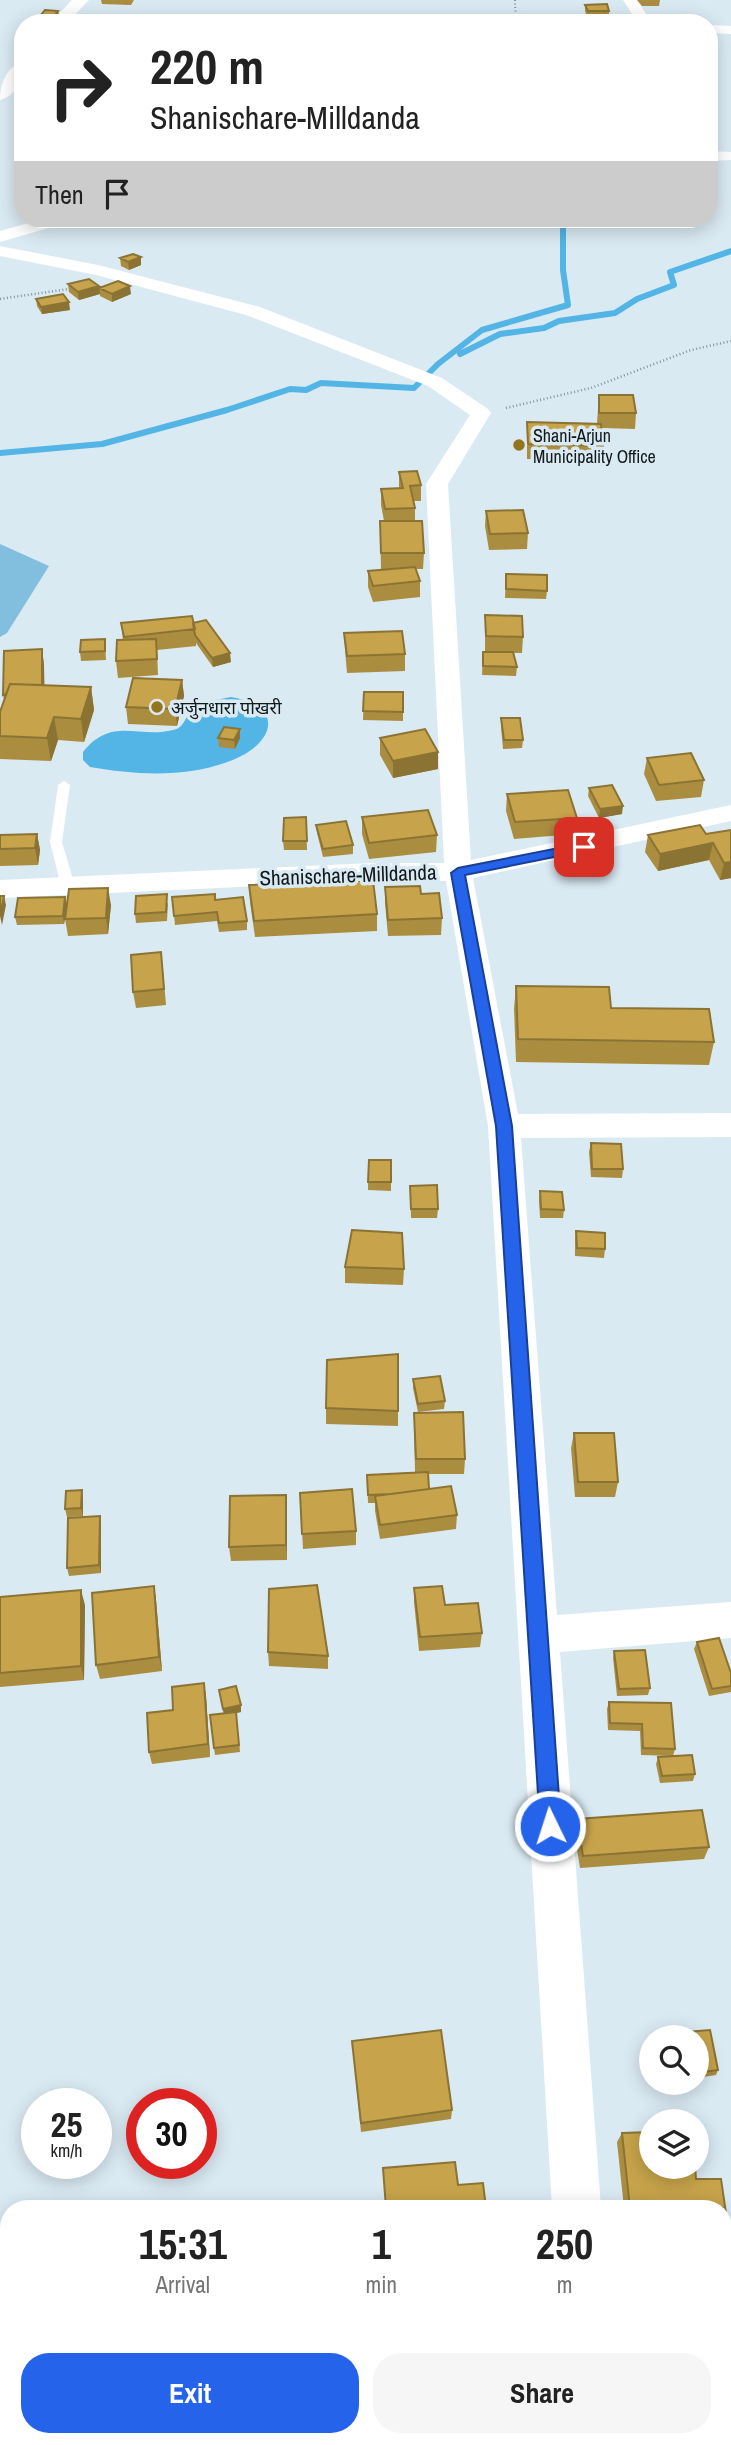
<!DOCTYPE html>
<html lang="en">
<head>
<meta charset="utf-8">
<style>
  :root { --surface:#fff; --page:#f6f6f6; --text:#222; --muted:#767676; --accent:#2563eb }
  body { margin:0; font-family:"Archivo Narrow","Noto Sans Devanagari",sans-serif; background:var(--page); color:var(--text); height:100vh; display:flex; flex-direction:column; font-size:26px; white-space:nowrap }
  * { box-sizing:border-box; margin:0 }
  p { font-size:23px; color:var(--muted) }
  .icon { flex:none; width:38px; height:38px; fill:none; stroke:currentColor; stroke-width:2; stroke-linecap:round; stroke-linejoin:round }
  .map { position:relative; flex:1; overflow:hidden }
  .sheet { position:absolute; left:0px; top:2200px; width:732px; height:247px; display:flex; flex-direction:column; background:var(--surface); border-radius:28px 28px 0 0; box-shadow:0 4px 18px #0003 }
  .sheet>* { flex:none }
  .banner { position:absolute; left:14px; top:14px; width:704px; height:214px; border-radius:28px; box-shadow:0 4px 18px #0003; background:#fff; color:var(--text); overflow:hidden }
  .fabs { position:absolute; left:639px; top:2025px; display:grid; gap:14px }
  .fabs a { display:grid; place-items:center; width:70px; height:70px; border-radius:50%; background:var(--surface); box-shadow:0 4px 18px #0003; font-size:35px }
  .speed { position:absolute; left:21px; top:2088px; display:flex; gap:14px; font-size:35px; font-weight:700; text-align:center }
  .speed>* { display:grid; place-content:center; width:91px; height:91px; border-radius:50%; background:var(--surface); box-shadow:0 4px 18px #0003; line-height:1 }
  .speed small { font-size:18px; font-weight:400 }
  .speed .limit { border:10px solid #d22; background:#fff; color:#111 }
  .pin { position:absolute; display:grid; place-items:center; width:60px; height:60px; color:#fff; margin:-30px; border-radius:14px; box-shadow:0 4px 10px #0006 }
  .me { position:absolute; width:77px; margin:-38px; rotate:356deg; stroke-linejoin:round; filter:drop-shadow(0 0 5px #0008) }
  .turn { display:flex; align-items:center; gap:24px; height:147px; padding:0 21px; font-size:32px }
  .turn .icon { width:91px; height:91px; stroke-width:2.5 }
  .turn b { display:block; font-size:49px; line-height:60px }
  .then { display:flex; align-items:center; height:66px; padding:0 21px; background:#0003; gap:14px; font-size:26px }
  .eta { display:flex; justify-content:space-evenly; align-items:center; height:119px; text-align:center }
  .eta b { font-size:42px; font-weight:700; line-height:49px }
  .cta { display:flex; gap:14px; margin-top:auto; padding:14px 21px }
  .cta a { flex:1; height:80px; border-radius:28px; background:var(--accent); color:#fff; font-size:28px; font-weight:700; line-height:80px; text-align:center }
  .cta a+a { background:var(--page); color:var(--text) }
  .map>svg:first-child { display:block }
</style>
</head>
<body>
<div class="map">
<svg width="731" height="2445" viewBox="0 0 731 2445">
  <rect width="100%" height="100%" fill="#daeaf3"/>
  <!-- green -->
  <path fill="#82bede" d="M0 544 49 566 7 633 0 637Z"/>
  <!-- water -->
  <path fill="#52b5e5" d="M231 697C287 706 274 745 230 761 187 778 135 775 90 767L83 760V752C112 716 138 739 173 730 184 728 184 719 191 711 200 701 218 700 231 697Z"/>
  <g fill="none" stroke-linecap="round" stroke-linejoin="round">
    <!-- stream -->
    <path stroke="#52b5e5" stroke-width="6" d="M460 354 500 334 544 328 559 321 615 313 637 299 674 285 670 272 731 251
      M0 453 102 444 227 410 290 389 306 390 321 383 414 388 438 364 482 330 568 305 563 270V219"/>
    <!-- path-far1 -->
    <path stroke="#89949b" stroke-width="2" stroke-dasharray="1 2.5" stroke-linecap="butt" d="M515 0 516 23"/>
    <!-- path -->
    <path stroke="#89949b" stroke-width="2.5" stroke-dasharray="1 2.5" stroke-linecap="butt" d="M0 299 69 289
      M506 408 591 388 691 350 731 341"/>
    <!-- service -->
    <path fill="#fff" fill-rule="evenodd" d="M64 781 70 785 62 842 75 886 68 890 61 886 50 842 58 785Z"/>
    <!-- minor -->
    <path fill="#fff" fill-rule="evenodd" d="M623 0H637L652 23H638Z
      M63 14H280L312 20 314 23 58 21V15Z
      M709 25 731 26V34L709 33Z
      M709 151 731 152V160L709 161Z
      M43 219H69L66 223 0 242V231Z
      M0 246 98 265 260 307 442 378 488 409 491 413 448 484 471 860 731 805V821L473 878 518 1114 731 1113V1137L521 1138 557 1615 731 1602V1638L560 1652 601 2208H552L488 1126 446 881H372L0 898V880L372 863H444L426 484 470 415 428 386 246 315 96 275 0 256Z
      M567 2438H619V2445H567Z"/>
    <!-- tertiary -->
    <path fill="#fff" fill-rule="evenodd" d="M72 0H89L67 23H50Z
      M23 62C23 77 17 96 0 100 0 85 6 66 23 62Z"/>
  </g>
  <!-- wall -->
  <path fill="#ab8d40" d="M101 0H134L131 5 102 4Z
    M637 0H660L659 6H642Z
    M585 5 609 11V17H587L585 11Z
    M58 11 59 17 55 22H42L41 15Z
    M141 257V265L129 270 121 266 120 258Z
    M68 284 99 286 100 288 131 294 112 302 100 296V294L79 300 69 292Z
    M36 299 70 310 42 314 37 306Z
    M599 395 636 413 635 429 602 428 603 446 602 461 527 459V422L597 423Z
    M399 472 421 485V501H414L415 508V521L424 553 423 569H415L420 581V597L373 602 368 587V571L393 569H381L380 521H384L381 505V489L399 488Z
    M486 511 528 533 527 549 489 550 485 526Z
    M506 574 547 591 546 599 505 598Z
    M485 615 523 637 522 653H513L517 667 516 676 482 675 483 652H485Z
    M121 623H193L231 662 213 667 196 643V646L157 650 158 675 118 678 116 661 123 640Z
    M344 633 405 654V671L347 673 345 650Z
    M105 639 106 660 81 661 80 652Z
    M42 649 44 665V685L91 687 94 710 84 742 58 740 51 761 0 759V710L4 700 3 695Z
    M182 680 184 696 177 726 128 724 126 707Z
    M364 692H403V721L363 720Z
    M501 718 523 740 522 748 503 749 501 727Z
    M218 738H240L235 749 219 747Z
    M380 738 438 752V769L393 778 380 755Z
    M647 758 704 780 701 797 656 801 644 774Z
    M589 788 622 814 599 818 588 796Z
    M507 794 577 818 575 834 514 839 506 811Z
    M306 817 307 850H284L283 841Z
    M362 817 437 835 436 852 369 859 362 834Z
    M316 825 353 845V854L323 857 317 833Z
    M731 830V878L720 880 709 860 658 871 645 852 648 835 706 834Z
    M37 834 40 850 38 865 0 866V835Z
    M249 885 377 914V931L255 937 250 902Z
    M385 887 421 894 442 918 441 935 388 936 385 903Z
    M65 897 67 906 64 924 17 925 15 917Z
    M172 897 215 900 247 921V930L219 932 217 921 175 925Z
    M168 903 167 921 136 923 135 914Z
    M111 905 108 934 68 936 65 919Z
    M163 969 166 1005 136 1008 133 992Z
    M516 986 611 1008 714 1042 709 1065 516 1062 514 1009Z
    M591 1143 623 1169 622 1178 591 1177 589 1152Z
    M391 1160V1191L368 1190V1182Z
    M410 1186 438 1209 437 1218H411Z
    M540 1191 564 1210 563 1218H540L539 1200Z
    M576 1231 605 1249 604 1258 575 1256V1240Z
    M345 1267 404 1269 403 1285 345 1283Z
    M413 1379 445 1401 444 1409 418 1412 413 1388Z
    M326 1408 398 1411V1426L326 1424Z
    M414 1413 465 1459 464 1474H428L429 1489 457 1515 456 1529 380 1539 375 1511V1503H368L367 1475 415 1472 414 1428Z
    M574 1433 618 1482 615 1497H575L571 1448Z
    M300 1493 356 1531V1545L303 1549Z
    M286 1495 287 1560 231 1561 229 1547Z
    M83 1498V1516L67 1517 65 1509Z
    M100 1516 101 1524V1573L69 1576 67 1568Z
    M154 1586 156 1600 162 1671 100 1679 96 1665Z
    M414 1588 445 1605 482 1633 480 1647 419 1651 414 1602Z
    M0 1597 85 1605 84 1680 0 1687Z
    M697 1642 731 1673V1692L709 1696 694 1649Z
    M614 1651 650 1688 648 1695 617 1696 613 1658Z
    M268 1652 328 1656V1669L269 1666Z
    M204 1683 206 1696 210 1757 152 1764 149 1752 173 1710Z
    M219 1690 241 1705V1712L236 1713 240 1752 215 1755 214 1748 224 1714Z
    M609 1702 671 1703 675 1749 673 1756 641 1755 640 1731 608 1730 607 1709Z
    M658 1757 695 1774 693 1781 660 1783 656 1764Z
    M577 1819 709 1847 704 1859 580 1868 574 1831Z
    M710 2030 718 2070 716 2075 696 2078V2037H660L661 2034Z
    M352 2041 452 2110 451 2119 361 2132Z
    M651 2132V2166H695L696 2179H721L728 2227 723 2233V2208H624L617 2142 622 2133Z"/>
  <!-- shaded-wall -->
  <path fill="#8b7334" d="M58 11 59 17 55 22 54 16Z
    M200 219H217V221L200 224Z
    M141 257V265L129 270 128 262Z
    M99 286 100 294 79 300 78 292Z
    M130 286 131 294 112 302V294Z
    M69 302 70 310 42 314 41 307Z
    M42 649 44 665 45 708 42 692Z
    M230 653 231 662 213 667 212 658Z
    M182 680 184 696 177 726 175 709Z
    M91 687 94 710 84 742 81 719Z
    M54 717 58 740 51 761 47 738Z
    M240 729V738L235 749 234 740Z
    M438 752V769L393 778V761Z
    M623 806 622 814 599 818 600 809Z
    M37 834 40 850 38 865 35 848Z
    M713 843 709 860 658 871 660 854Z
    M731 862V878L720 880 724 863Z
    M108 888 111 905 108 934 106 918Z
    M4 896 6 905 2 925 0 916Z
    M65 897 67 906 64 924 63 916Z
    M82 1490 83 1498V1516L81 1508Z
    M286 1495 287 1510V1560L286 1545Z
    M100 1516 101 1524V1573L99 1565Z
    M154 1586 156 1600 162 1671 159 1657Z
    M81 1590 85 1605 84 1680 81 1666Z
    M204 1683 206 1696 210 1757 208 1744Z
    M241 1705V1712L236 1713 240 1752 239 1745 224 1716 223 1709Z"/>
  <!-- building -->
  <path fill="#c7a44b" stroke="#8b7334" stroke-width="2" d="M607 4 609 11H588L585 5Z
    M45 10 58 11 54 16 41 15Z
    M89 19 107 20 106 23H87Z
    M133 254 141 257 128 262 120 258Z
    M89 279 99 286 78 292 68 284Z
    M118 281 130 286 112 294 99 288Z
    M63 294 69 302 41 307 36 299Z
    M599 395H633L636 413H599Z
    M527 422 601 424 603 446 528 444Z
    M417 471 421 485 410 486 415 508 385 509 381 489 403 488 399 472Z
    M523 510 528 533 490 534 486 511Z
    M380 521H422L424 553H381Z
    M415 567 420 581 373 586 368 571Z
    M506 574 547 575V591L506 589Z
    M485 615 522 616 523 637 486 636Z
    M192 616 195 629 124 637 121 623Z
    M206 620 230 653 212 658 195 635 193 623Z
    M402 631 405 654 347 656 344 633Z
    M105 639V651L80 652 81 640Z
    M156 639 157 659 116 661 117 640Z
    M42 649V685L10 684 6 694 3 695 4 651Z
    M483 652H513L517 667 483 666Z
    M133 678 182 680 175 709 126 707Z
    M10 684 91 687 81 719 54 717 47 738 0 736V712Z
    M364 692H403V712L363 711Z
    M501 718H520L523 740H504Z
    M224 727 240 729 234 740 218 738Z
    M425 729 438 752 393 761 380 738Z
    M691 753 704 780 659 785 647 758Z
    M612 785 623 806 600 809 589 788Z
    M568 790 577 818 515 822 507 794Z
    M428 810 437 835 369 843 362 817Z
    M306 817 307 841H283L284 818Z
    M346 821 353 845 323 849 316 825Z
    M700 825 706 834 731 830V862L724 863 713 843 660 854 648 835Z
    M37 834 35 848 0 849V835Z
    M373 880 377 914 254 921 249 885Z
    M420 886 421 894 439 893 442 918 388 920 385 887Z
    M108 888 106 918 65 919 69 889Z
    M167 894 166 912 135 914 136 896Z
    M215 894V900L243 897 247 921 219 923 217 912 174 916 172 897Z
    M0 896H4L0 916Z
    M65 897 63 916 15 917 18 898Z
    M161 952 164 989 133 992 131 955Z
    M516 986 609 987 611 1008 709 1009 714 1042 518 1039Z
    M591 1143 621 1144 623 1169H592Z
    M369 1160H391V1182H368Z
    M437 1185 438 1209H411L410 1186Z
    M540 1191 562 1192 564 1210 541 1209Z
    M352 1230 402 1233 404 1269 345 1267Z
    M576 1231 605 1233V1249L577 1248Z
    M398 1354V1411L326 1408 327 1360Z
    M440 1376 445 1401 418 1404 413 1379Z
    M463 1412 465 1459H416L414 1413Z
    M574 1433H614L618 1482H578Z
    M428 1472 429 1489 391 1494 368 1495 367 1475Z
    M451 1486 457 1515 380 1525 375 1496Z
    M352 1489 356 1531 302 1534 300 1493Z
    M82 1490 81 1508 65 1509 66 1491Z
    M286 1495V1545L229 1547 230 1496Z
    M100 1516 99 1565 67 1568 68 1518Z
    M317 1585 328 1656 268 1652 269 1589Z
    M154 1586 159 1657 96 1665 92 1593Z
    M442 1586 445 1605 478 1603 482 1633 420 1637 414 1588Z
    M81 1590V1666L0 1673V1597Z
    M719 1638 731 1673V1686L712 1689 697 1642Z
    M645 1650 650 1688 619 1689 614 1651Z
    M204 1683 208 1744 149 1752 147 1713 173 1710 172 1687Z
    M236 1686 241 1705 223 1709 219 1690Z
    M609 1702 671 1703 675 1749 643 1748 642 1724 610 1723Z
    M236 1712 239 1745 214 1748 210 1715Z
    M692 1755 695 1774 662 1776 658 1757Z
    M702 1810 709 1847 583 1856 577 1819Z
    M441 2030 452 2110 361 2123 352 2041Z
    M710 2030 718 2070 696 2073V2037H661V2034Z
    M651 2132V2166H695L696 2179H721L728 2227H723V2208H630L622 2133Z
    M455 2162 458 2185 483 2183 486 2208H386L383 2168Z"/>
  <!-- route -->
  <path fill="#2563eb" stroke="#184099" stroke-width="2" d="M584 843 591 847 589 850 465 875 512 1126 561 1826 558 1833 550 1836 543 1833 540 1826 496 1126 451 873 458 868Z"/>
  <!-- markers -->
  <g fill="#94741c" stroke="#daeaf3" stroke-width="2.5">
    <circle cx="519" cy="445" r="7"/>
    <circle cx="157" cy="707" r="7"/>
  </g>
  <g text-anchor="middle" dominant-baseline="central" stroke-width="7" stroke-linejoin="round" paint-order="stroke">
    <!-- far-poi labels -->
    <g font-size="18" fill="#13181b" stroke="#daeaf3" text-anchor="start">
      <text x="533" y="435">Shani-Arjun<tspan x="533" dy="21">Municipality Office</tspan></text>
      <text x="171" y="707">अर्जुनधारा पोखरी</text>
    </g>
    <!-- street labels -->
    <g font-size="21" fill="#13181b" stroke="#daeaf3">
      <text transform="translate(348 875) rotate(-2)">Shanischare-Milldanda</text>
    </g>
  </g>
</svg>
<div class="fabs">
<a><svg class="icon" aria-label="search" viewBox="0 0 24 24"><circle cx="10" cy="10" r="6"/><path d="M15 15l6 6"/></svg></a>
<a><svg class="icon" aria-label="layers" viewBox="0 0 24 24"><path d="M12 4l9 5-9 5-9-5zM3 14l9 5 9-5"/></svg></a>
</div>
<div class="speed"><div>25<small>km/h</small></div><div class="limit">30</div></div>
<div class="pin" style="left:584px;top:847px;background:#d93025"><svg class="icon" aria-label="arrive" viewBox="0 0 24 24"><path d="M6 21V4h12l-3 4 3 4H6"/></svg></div>
<svg class="me" style="left:550px;top:1826px" viewBox="-20 -20 40 40"><circle r="17" fill="#2563eb" stroke="#fff" stroke-width="3"/><path d="M0-11L8 9 0 5-8 9z" fill="#fff"/></svg>
<div class="banner">
<div class="turn"><svg class="icon" aria-label="right" viewBox="0 0 24 24"><path d="M7 20v-9h11M14 6l5 5-5 5"/></svg><div><b>220 m</b>Shanischare-Milldanda</div></div>
<div class="then">Then<svg class="icon" aria-label="arrive" viewBox="0 0 24 24"><path d="M6 21V4h12l-3 4 3 4H6"/></svg></div>
</div>
<section class="sheet">
<div class="eta">
<div><b>15:31</b><p>Arrival</p></div>
<div><b>1</b><p>min</p></div>
<div><b>250</b><p>m</p></div>
</div>
<div class="cta"><a>Exit</a><a>Share</a></div>
</section>
</div>
</body>
</html>
